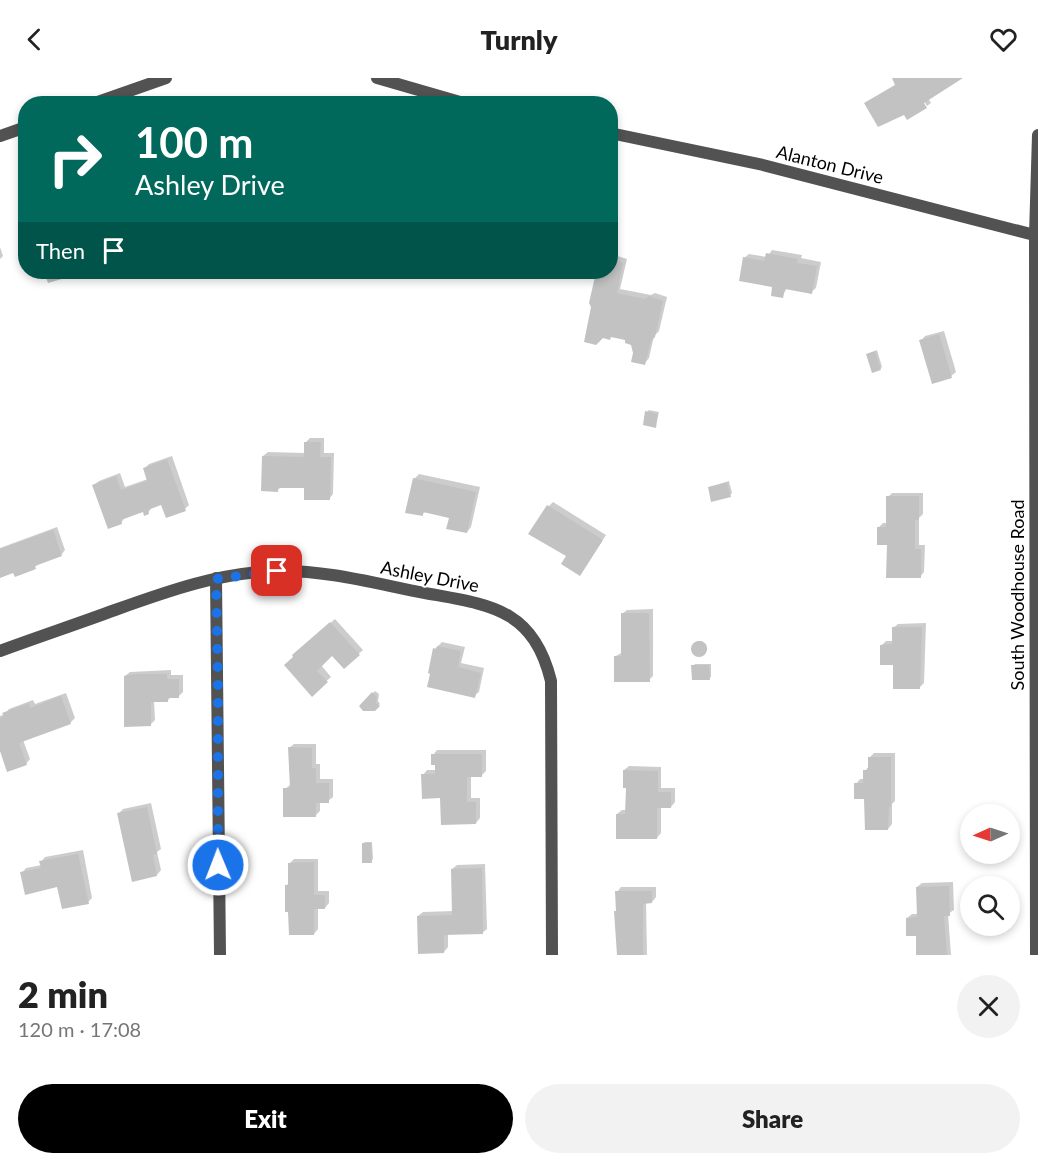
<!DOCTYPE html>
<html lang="en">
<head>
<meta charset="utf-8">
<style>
  :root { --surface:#fff; --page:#f2f2f2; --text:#222; --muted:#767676; --accent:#000 }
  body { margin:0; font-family:Lato,sans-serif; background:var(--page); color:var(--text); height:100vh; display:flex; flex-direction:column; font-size:22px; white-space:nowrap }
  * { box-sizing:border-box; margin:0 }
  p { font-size:20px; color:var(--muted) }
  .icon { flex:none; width:33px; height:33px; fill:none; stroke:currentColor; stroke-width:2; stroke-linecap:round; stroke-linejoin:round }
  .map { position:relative; height:877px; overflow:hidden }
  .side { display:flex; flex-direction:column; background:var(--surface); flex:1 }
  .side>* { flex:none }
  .banner { position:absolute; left:18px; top:18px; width:600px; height:183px; border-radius:24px; box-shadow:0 3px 9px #0003; background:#00695c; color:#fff; overflow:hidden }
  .needle { width:39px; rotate:267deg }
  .tools { position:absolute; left:960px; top:726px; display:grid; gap:12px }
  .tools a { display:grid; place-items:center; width:60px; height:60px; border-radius:50%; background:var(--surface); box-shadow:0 3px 9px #0003; font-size:30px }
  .pin { position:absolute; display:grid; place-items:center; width:51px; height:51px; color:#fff; margin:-26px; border-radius:12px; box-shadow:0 3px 9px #0006 }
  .me { position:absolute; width:66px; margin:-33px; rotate:359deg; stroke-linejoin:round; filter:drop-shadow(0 0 4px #0008) }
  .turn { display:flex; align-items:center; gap:21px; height:126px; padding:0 18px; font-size:27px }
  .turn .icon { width:78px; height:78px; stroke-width:2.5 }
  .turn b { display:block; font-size:42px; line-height:51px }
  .then { display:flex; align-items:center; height:57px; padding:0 18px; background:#0003; gap:12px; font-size:22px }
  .round { display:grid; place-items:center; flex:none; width:63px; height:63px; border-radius:32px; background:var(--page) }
  .head { display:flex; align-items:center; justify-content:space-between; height:102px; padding:0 18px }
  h1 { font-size:36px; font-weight:800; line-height:45px }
  .action { display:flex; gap:12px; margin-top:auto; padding:12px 18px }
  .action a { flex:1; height:69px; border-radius:36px; background:var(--accent); color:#fff; font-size:24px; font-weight:800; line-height:69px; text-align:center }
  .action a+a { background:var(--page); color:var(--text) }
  header { display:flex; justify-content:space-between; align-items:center; height:78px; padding:0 18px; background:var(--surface); font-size:27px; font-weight:800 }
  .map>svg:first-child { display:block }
</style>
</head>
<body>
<header><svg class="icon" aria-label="back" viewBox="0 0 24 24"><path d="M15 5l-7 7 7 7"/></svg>Turnly<svg class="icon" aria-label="heart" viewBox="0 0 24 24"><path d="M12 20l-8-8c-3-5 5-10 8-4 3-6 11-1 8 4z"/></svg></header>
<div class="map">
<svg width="1038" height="877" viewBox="0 0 1038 877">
  <rect width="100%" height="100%" fill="#fff"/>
  <!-- shadow -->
  <path fill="#0003" d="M893 0H960L928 20 931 25 927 28 921 18 904 35 866 25 897 6Z
    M0 169 3 178 0 181Z
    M772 172 802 177 801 180 821 184 816 210 811 214 787 210 782 218 744 180 749 176 767 179Z
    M611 176 627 181 620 211 651 217 655 215 667 219 659 253 654 258 649 280 645 285 634 275 633 266 590 225 597 194H610Z
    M944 253 956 294 951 298 921 263 925 258Z
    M877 272 882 289 880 291 868 276Z
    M649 332 659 334 655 348 647 334Z
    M310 360H324V375H334L333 416 329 421 306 409 282 408 278 412 263 378 268 374 305 375 306 364Z
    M172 378 189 427 185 431 162 425 152 429 148 435 144 432 125 439 121 445 94 407 99 403 120 395 125 409 148 401 144 391 149 386Z
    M419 396 480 409 471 449 467 454 451 439 426 433 422 437 414 401Z
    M729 403 732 415 730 417 709 410Z
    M892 415H923V436L919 440V467H925L924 494 920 499 888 465 879 449 883 445H887L888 419Z
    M553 424 606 457 580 496 568 477 549 428Z
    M57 449 65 472 61 477 40 484 35 489 0 498V470Z
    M653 531V598L649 602 616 578 623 574 622 536 627 532Z
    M335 541 363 572 344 589 333 576 321 587 331 599 312 616 295 578 298 573Z
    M926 545 924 605 920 609 882 567 886 563H893V550L898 546Z
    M693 570a7 7 0 1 1 14 0a7 7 0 1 1-14 0Z
    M442 564 465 569 461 585 484 590 479 614 474 618 435 571Z
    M695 586H711V599L709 600 693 588Z
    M171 592V597H183V614L178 619H171L167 623H154L155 642 150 647 125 598 130 594Z
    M375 613 379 616 378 623 380 626 374 631 361 628Z
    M66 615 75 640 70 645 23 662 30 681 26 686 0 669V638L5 636 9 631 33 622 35 626Z
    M294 666H316V686H320V701H333V719L328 723H320V733L315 738 285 711 291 706 292 693H289V670Z
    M437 672H486V693L481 698H471V720H480V740L476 745 442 719 423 697 427 692H437L433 677Z
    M874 675H895V723L892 726V746L888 751 856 706 860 701H865V693L869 688V680Z
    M629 688 661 689V710H675V724L671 729H661V755L657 760 617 736 622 732H627V708L624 692Z
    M151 725 161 771 157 774 161 792 157 797 118 736 123 731Z
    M365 764H372L373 781 371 783 363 766Z
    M83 772 92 820 88 824 58 807 22 795 26 790 42 787 41 784 45 779Z
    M294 781H318V813H329V825L325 830H318V851L314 856 286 808 290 804V785Z
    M485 786 487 851 482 855 448 856V869L444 874 418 838 423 834 453 833 452 791 457 787Z
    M953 804 954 832 948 836 951 877H918L917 856 907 840 912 836H918L917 809 922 805Z
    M621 809H656V819L652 824H646L647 877H618L617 814Z"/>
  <!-- building -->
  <path fill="#c2c2c2" d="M892 0H963L924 25 927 30 907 42 904 37 878 49 864 25 895 7Z
    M766 175 798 181 797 185 817 188 812 216 785 211 783 220 771 218 772 209 739 203 743 179 764 183Z
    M610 180 623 185 617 215 645 221 649 218 663 223 655 259 651 263 645 287 631 284 633 275 631 267 625 265V262L611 259 610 262 603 260 596 267 584 264 591 229 589 225 596 194H610Z
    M44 194H62L65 200 48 205Z
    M939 256 952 300 932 306 919 262Z
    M875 273 881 292 872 295 866 276Z
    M645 333 658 336 656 350 643 347Z
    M304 364H321L320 379H331L330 422H304V410H278V414L261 413 262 378 304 379Z
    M167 381 186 433 166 440 161 427 148 432 149 436 144 438 143 434 121 442 122 446 108 451 92 407 116 398 121 412 147 403 143 390Z
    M413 400 476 414 467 455 446 451 449 440 423 434V438L405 435Z
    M727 404 731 419 711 424 708 409Z
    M886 418H919V442H915V471H921V500H886L887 467H877V449H886Z
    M547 427 603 462 580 498 561 486 566 478 528 456Z
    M53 452 62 478 35 488 36 491 15 499 13 495 0 500V471Z
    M621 535H649L650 604H614V578H621Z
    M330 544 360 577 344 591 332 578 317 593 328 604 312 619 284 587 293 579 292 577Z
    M892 549H922L920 611H893V587H880V567L892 566Z
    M691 571a8 8 0 1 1 16 0a8 8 0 1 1-16 0Z
    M437 568 461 573 458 589 481 595 475 620 427 609 430 596 428 595 433 570 436 571Z
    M691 587H709L710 602H692Z
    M135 596H167V601H179V620H168V624H151V648L124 649V598Z
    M372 614 377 619 376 625 380 628 375 633H363L359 628Z
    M61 618 71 646 19 665 27 687 7 694 0 673V640L4 638 2 635 29 625 30 630Z
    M288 669 312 670V690H316V705H329V725H316V739H283V710H290Z
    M431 676H482V699H467V724H476V746L441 747 440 720 422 721 421 696H435V687H431Z
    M868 679H891V729H889L888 752H865L864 721H854V705H863V692H868Z
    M623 692 658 693V714H671V730H657V761H616V736H625L626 710H623Z
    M147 729 157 776 153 777 157 798 132 804 117 735Z
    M362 765H371L372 785H362Z
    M78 776 89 826 62 831 57 809 25 817 20 794 41 790 39 783Z
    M314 784V817H325V831H314V857H289L288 834H285V807H288V785Z
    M482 790 483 856 444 857V875L418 876 417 838 452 837 451 791Z
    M949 808 950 838H944L947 877H916V858H906V840L917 839 916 809Z
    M615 813H652V825L643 826V877H617L614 833H616Z"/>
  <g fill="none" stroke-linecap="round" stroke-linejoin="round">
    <!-- street -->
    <path stroke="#525252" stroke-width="12" d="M377 0 467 26
      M92 26 166 0
      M610 55 763 87 1038 158
      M0 58 26 49
      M216 500 220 877
      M0 573C38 559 77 546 115 532 168 513 221 494 278 493 327 492 377 506 425 515 490 527 533 530 551 603L552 877
      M1036 877 1035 157 1038 57"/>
  </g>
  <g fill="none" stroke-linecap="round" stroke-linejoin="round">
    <!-- route -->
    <path stroke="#1a73e8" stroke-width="10" stroke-dasharray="0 18" d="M218 787V602L216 501 277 493"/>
  </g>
  <g text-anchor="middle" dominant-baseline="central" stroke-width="4.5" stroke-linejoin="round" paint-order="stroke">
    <!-- street labels -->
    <g font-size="18" fill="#000" stroke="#fff">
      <text transform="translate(830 86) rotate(14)">Alanton Drive</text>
      <text transform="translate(430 498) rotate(11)">Ashley Drive</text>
      <text transform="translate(1017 517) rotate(-90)">South Woodhouse Road</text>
    </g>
  </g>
</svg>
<div class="tools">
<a><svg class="needle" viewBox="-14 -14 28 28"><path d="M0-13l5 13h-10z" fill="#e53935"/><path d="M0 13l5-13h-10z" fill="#767676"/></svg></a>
<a><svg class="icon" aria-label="search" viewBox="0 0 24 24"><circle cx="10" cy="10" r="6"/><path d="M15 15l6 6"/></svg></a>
</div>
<div class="pin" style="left:277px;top:493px;background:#d93025"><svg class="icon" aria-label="arrive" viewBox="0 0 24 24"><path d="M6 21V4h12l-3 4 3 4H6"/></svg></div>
<svg class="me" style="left:218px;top:787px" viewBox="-20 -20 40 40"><circle r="17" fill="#1a73e8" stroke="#fff" stroke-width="3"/><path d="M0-11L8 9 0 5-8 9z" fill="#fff"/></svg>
<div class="banner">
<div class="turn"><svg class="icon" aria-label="right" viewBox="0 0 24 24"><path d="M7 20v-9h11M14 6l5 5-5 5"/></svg><div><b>100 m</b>Ashley Drive</div></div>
<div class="then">Then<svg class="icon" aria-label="arrive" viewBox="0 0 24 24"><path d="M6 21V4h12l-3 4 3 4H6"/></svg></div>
</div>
</div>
<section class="side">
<div class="head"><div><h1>2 min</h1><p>120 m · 17:08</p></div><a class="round"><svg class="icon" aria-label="close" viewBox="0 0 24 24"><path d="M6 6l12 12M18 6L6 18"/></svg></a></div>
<div class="action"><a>Exit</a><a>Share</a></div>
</section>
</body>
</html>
